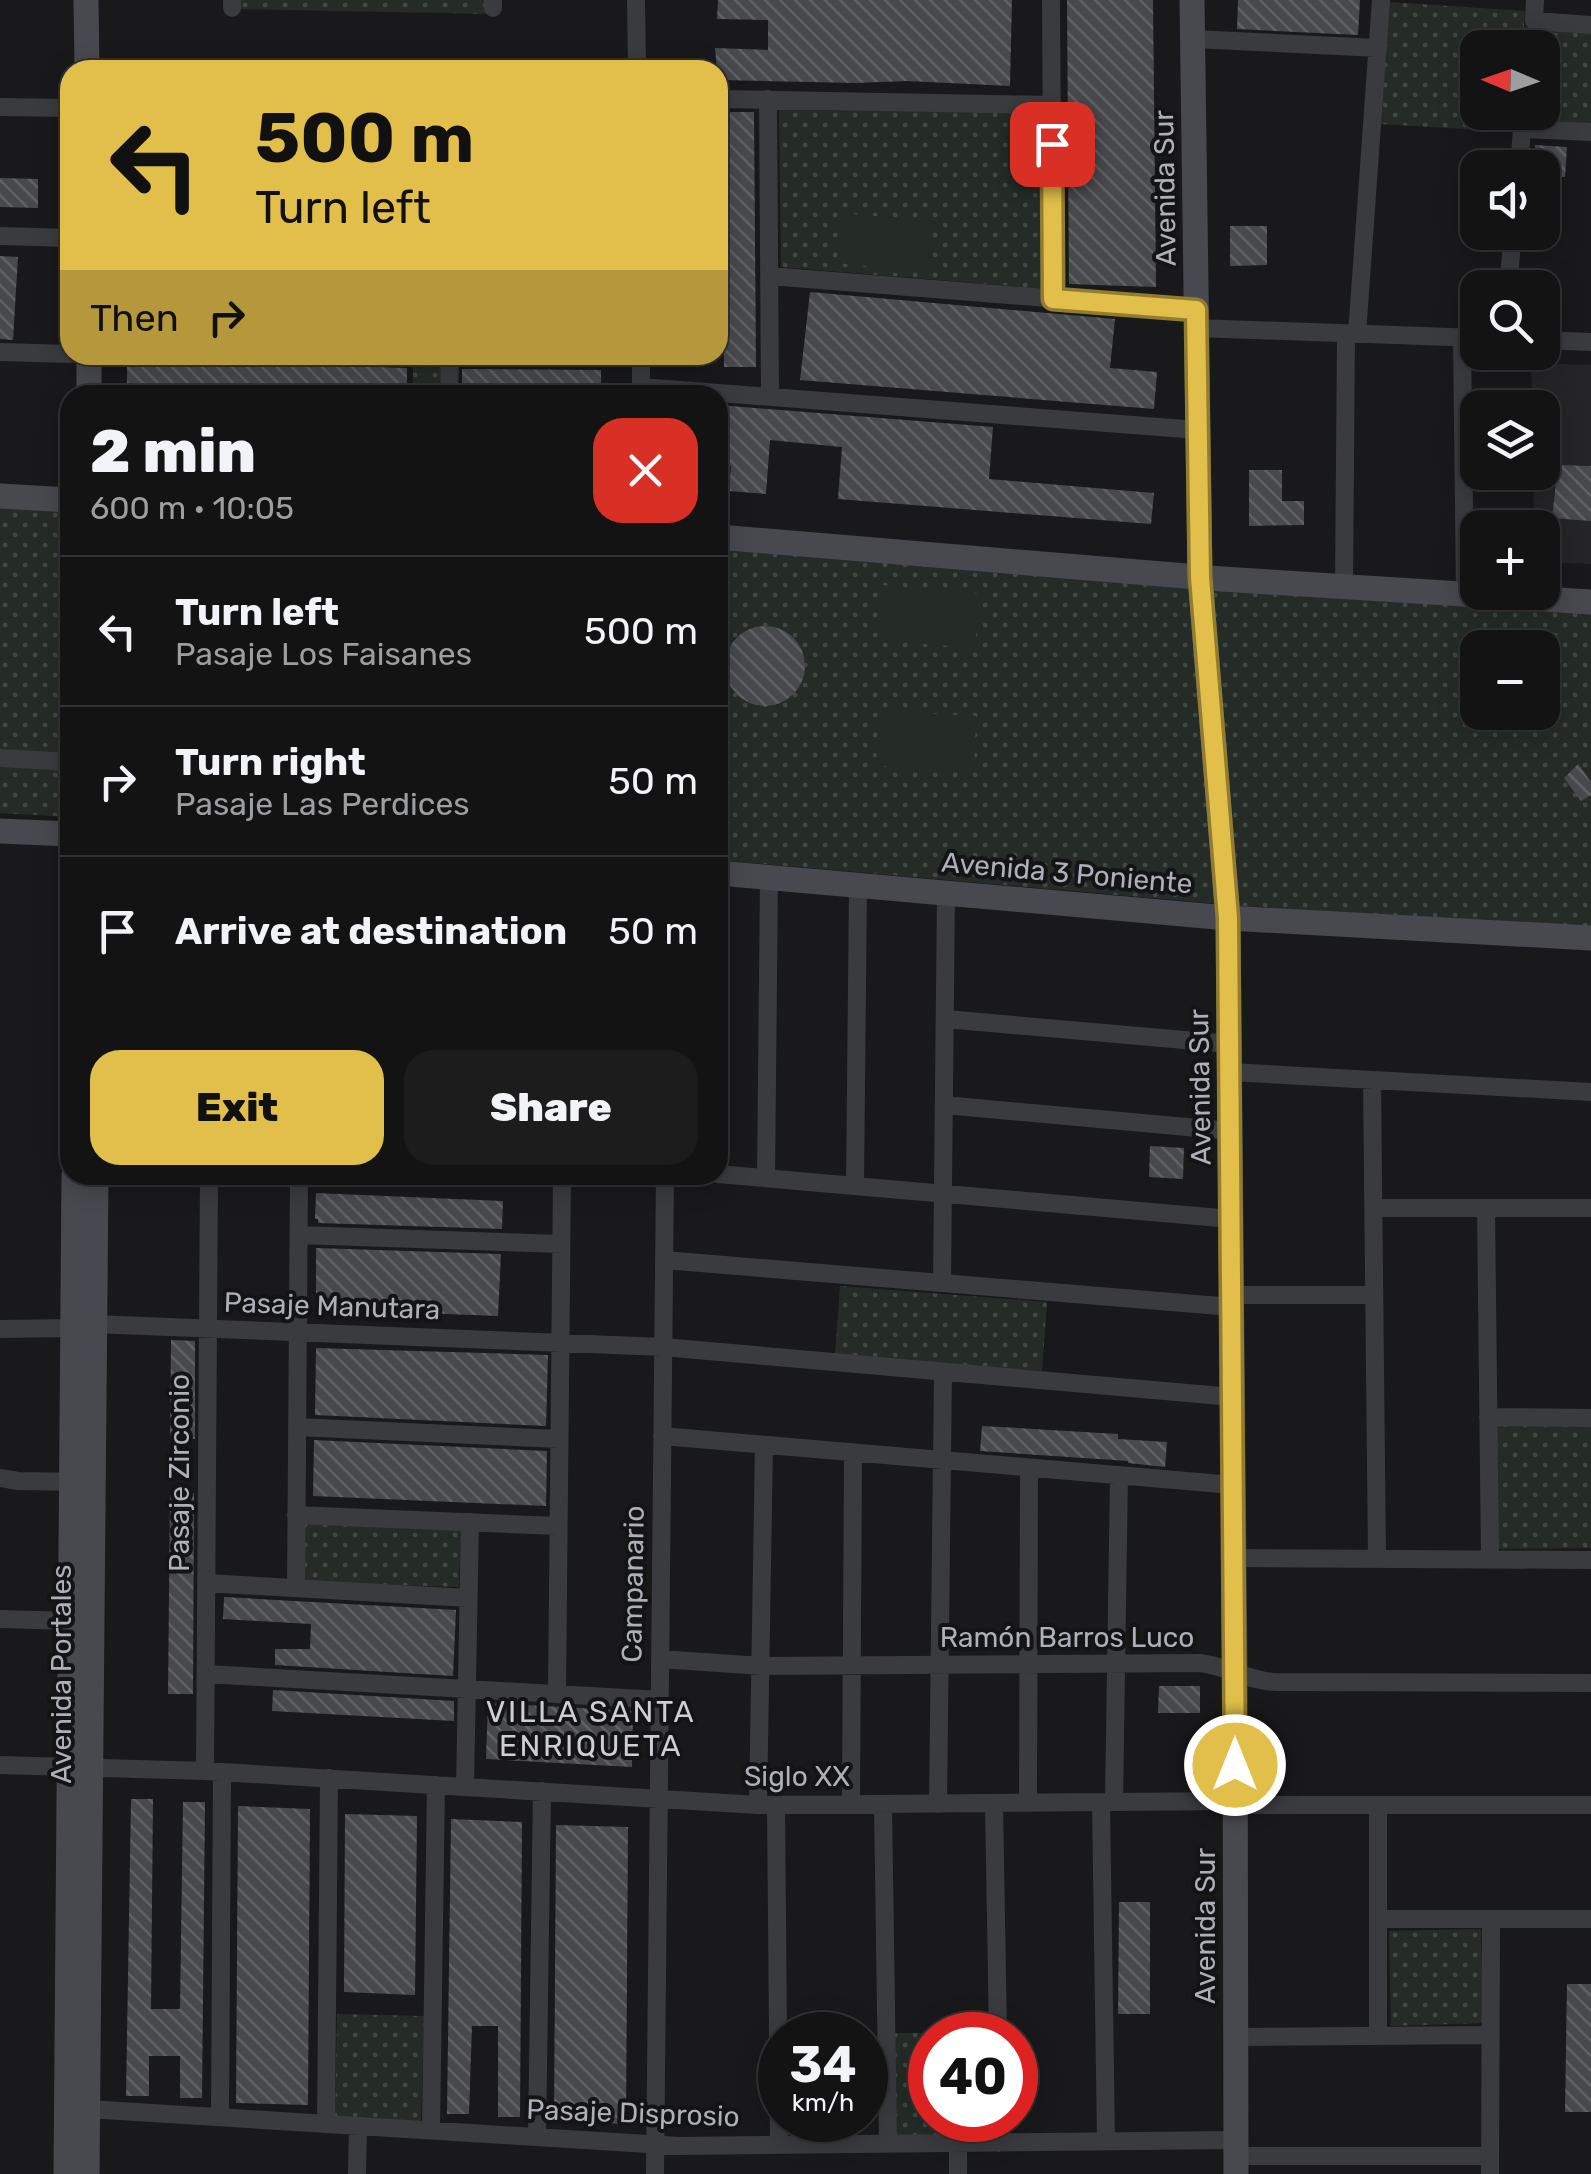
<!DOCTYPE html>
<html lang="en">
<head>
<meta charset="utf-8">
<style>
  :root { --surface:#131314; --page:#1c1c1d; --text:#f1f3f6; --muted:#9d9ea0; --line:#323234; --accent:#e1bf4a }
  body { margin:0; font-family:Rubik,sans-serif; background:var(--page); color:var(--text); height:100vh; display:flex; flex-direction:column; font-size:38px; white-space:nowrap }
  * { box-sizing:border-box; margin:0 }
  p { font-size:32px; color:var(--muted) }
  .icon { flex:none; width:55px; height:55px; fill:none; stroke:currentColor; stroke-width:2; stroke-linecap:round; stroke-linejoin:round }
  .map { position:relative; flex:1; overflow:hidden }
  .sheet { position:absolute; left:60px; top:385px; width:668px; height:800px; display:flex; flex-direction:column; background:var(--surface); border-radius:30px; box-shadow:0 5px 25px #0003,0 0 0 2px var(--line) }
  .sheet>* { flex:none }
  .guide { position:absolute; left:60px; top:60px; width:668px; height:305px; border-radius:30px; box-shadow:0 5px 25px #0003,0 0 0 2px var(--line); background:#e1bf4a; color:#111; overflow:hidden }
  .needle { width:65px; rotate:272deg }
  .fabs { position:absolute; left:1460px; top:30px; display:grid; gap:20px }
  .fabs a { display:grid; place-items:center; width:100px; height:100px; border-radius:20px; background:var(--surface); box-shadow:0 5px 25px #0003,0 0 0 2px var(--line); font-size:50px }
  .speed { position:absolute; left:758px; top:2012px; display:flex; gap:20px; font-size:50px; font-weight:700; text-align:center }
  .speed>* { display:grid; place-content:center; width:130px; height:130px; border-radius:50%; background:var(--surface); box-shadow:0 5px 25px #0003,0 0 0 2px var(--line); line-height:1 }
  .speed small { font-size:25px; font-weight:400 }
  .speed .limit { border:15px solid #d22; background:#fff; color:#111 }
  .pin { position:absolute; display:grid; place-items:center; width:85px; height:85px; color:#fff; margin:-42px; border-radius:20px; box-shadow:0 5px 15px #0006 }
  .me { position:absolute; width:110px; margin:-55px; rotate:0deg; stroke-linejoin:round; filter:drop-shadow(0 0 8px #0008) }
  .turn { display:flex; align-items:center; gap:35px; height:210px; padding:0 30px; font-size:45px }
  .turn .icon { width:130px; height:130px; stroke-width:2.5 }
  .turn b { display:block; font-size:70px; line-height:85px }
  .then { display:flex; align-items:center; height:95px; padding:0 30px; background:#0003; gap:20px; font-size:38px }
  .round { display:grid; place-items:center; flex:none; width:105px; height:105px; border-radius:30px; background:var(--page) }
  .summary { display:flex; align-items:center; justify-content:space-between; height:170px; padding:0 30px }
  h1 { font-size:60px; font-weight:800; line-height:75px }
  .button { display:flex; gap:20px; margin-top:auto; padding:20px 30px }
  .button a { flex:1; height:115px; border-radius:30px; background:var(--accent); color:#111; font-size:40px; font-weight:800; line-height:115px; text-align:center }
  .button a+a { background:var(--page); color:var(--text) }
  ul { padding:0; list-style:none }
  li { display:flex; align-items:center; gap:30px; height:150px; padding:0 30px; border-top:2px solid var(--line) }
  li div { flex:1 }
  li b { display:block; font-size:38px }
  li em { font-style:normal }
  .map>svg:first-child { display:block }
</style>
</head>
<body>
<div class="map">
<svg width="1591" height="2174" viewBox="0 0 1591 2174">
  <defs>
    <pattern id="grass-dots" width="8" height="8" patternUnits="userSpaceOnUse" patternTransform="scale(2.5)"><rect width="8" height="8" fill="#252c27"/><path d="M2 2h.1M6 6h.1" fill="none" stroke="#424844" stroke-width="1.8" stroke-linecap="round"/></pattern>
    <pattern id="building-back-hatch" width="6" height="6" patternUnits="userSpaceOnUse" patternTransform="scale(2.5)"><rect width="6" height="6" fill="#48494d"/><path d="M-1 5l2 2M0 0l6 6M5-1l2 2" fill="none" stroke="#606165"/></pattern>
  </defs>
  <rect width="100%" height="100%" fill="#19191b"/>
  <!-- built -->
  <path fill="#252528" d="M1531 363 1591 365V564L1543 562 1542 528 1534 527 1533 473 1542 472V408L1532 407Z"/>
  <!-- grass -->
  <path fill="url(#grass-dots)" fill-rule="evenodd" d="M236 0H489V14L236 9Z
    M1389 2 1525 11 1524 27 1591 32V125L1516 119 1515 132 1381 124ZM1478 48H1542V112H1478Z
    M779 108 1044 113 1047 289 781 267Z
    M413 355H447L446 395H413Z
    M0 504 70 507V817L0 813Z
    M718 549 1591 609V928L1243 906 718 860ZM1478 648H1542V712H1478Z
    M840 1286 1047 1302 1042 1371 835 1355Z
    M1591 1419V1548L1491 1549 1492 1420Z
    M305 1523 461 1528 459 1587 303 1582Z
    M1481 1929 1483 2023 1391 2026 1389 1931Z
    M337 2014 424 2016 421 2121 335 2119Z
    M951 2022H986L987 2035H930V2120H990L991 2134 894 2135 893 2033H951Z"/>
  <!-- pitch -->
  <path fill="#252c27" d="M841 213 932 221 928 272 837 263Z
    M882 585 980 594 975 648 877 640Z
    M879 711 976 716 974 771 876 766Z"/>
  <!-- building -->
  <path fill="url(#building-back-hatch)" d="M718 0H1012L1010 86 907 81 856 83 718 80 715 48 768 50V20L717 19Z
    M1067 0H1153L1156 287 1069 284Z
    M1238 0H1360L1358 35 1237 29Z
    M722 112H754L756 367H724Z
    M1535 145 1567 147 1565 177 1542 176V168H1534Z
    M0 178 38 179V208L0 207Z
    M1230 226H1267V265L1230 266Z
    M0 256 18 257 13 340 0 339Z
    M810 292 1115 319 1110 368 1157 372 1154 409 800 380Z
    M127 364 313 365 407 368V395L127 391Z
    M462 369 601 370V395H462Z
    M718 405 993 427 989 479 1154 493 1151 524 838 499 842 447 770 440 766 494 729 491 731 466 718 465Z
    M1558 465 1591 466V521L1552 518Z
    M1249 470H1282V501H1304V525L1249 526Z
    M725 666a40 40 0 1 1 80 0a40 40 0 1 1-80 0Z
    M1578 764 1591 782V795L1581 801 1564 778Z
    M1150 1146 1184 1148 1183 1179 1149 1177Z
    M316 1193 503 1201 502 1229 318 1223V1219H315Z
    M316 1248 501 1254 498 1316 316 1309Z
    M171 1340 195 1341V1439H170Z
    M316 1348 548 1355 546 1426 315 1415Z
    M982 1426 1118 1434V1439L1167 1442 1165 1467 1128 1463V1461L980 1451Z
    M314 1440 547 1451 546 1506 313 1496Z
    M170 1492 194 1493 193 1694H168Z
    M224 1597 456 1610 453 1676 275 1665V1649H310L311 1624 223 1619Z
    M1159 1686H1200V1713H1158Z
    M273 1690 454 1701V1721L272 1711Z
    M488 1703 633 1711 632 1767 486 1759Z
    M131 1799H153L151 2009H180L183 1802H205L202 2098H180V2056H149V2096H126Z
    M238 1806 310 1809 308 2105 236 2103Z
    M345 1814 417 1816 415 1995 344 1992Z
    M451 1819 522 1822 520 2117H498V2026H472L469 2114H447Z
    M556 1825 628 1827 626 2124 554 2121Z
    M1119 1902H1150V2014H1118Z
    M1567 1984H1591V2112H1565Z"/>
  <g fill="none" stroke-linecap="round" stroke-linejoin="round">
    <!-- street -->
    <path stroke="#3a3b3f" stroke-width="18" d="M232 0V8
      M493 0V8
      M636 0 637 70
      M1051 0 1053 299
      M1535 0 1534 21 1591 25
      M1193 39 1378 48
      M718 99 1051 105
      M768 99 770 397
      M0 107 70 108
      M1519 168 1522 129 1591 132
      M0 236 70 238
      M770 276 1197 310
      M1508 288 1513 232
      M1197 328 1478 338
      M1357 334 1381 0
      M1462 338 1465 595
      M1542 340 1591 342
      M0 352 70 354
      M641 355V395
      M641 387 1198 430
      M449 395 450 355
      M1344 586 1346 334
      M0 758 70 762
      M945 1019 1230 1044
      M1230 1072 1591 1092
      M1372 1080 1377 1559
      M944 1105 1231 1131
      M718 1174 1231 1219
      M766 1178 769 878
      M855 1186 858 885
      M1374 1208H1591
      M1486 1208 1490 1560
      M299 1235 561 1244
      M664 1260 1232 1307
      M942 1283 946 892
      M1232 1295H1374
      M0 1329 73 1328 94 1324 663 1347 1233 1397
      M1488 1417 1591 1418
      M297 1427 559 1439
      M662 1436 1233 1485
      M0 1478 18 1481 82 1482
      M296 1515 558 1526
      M1234 1558 1591 1560
      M206 1583 468 1598
      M296 1588 299 1175
      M0 1619 71 1621
      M660 1659 762 1666 1200 1663C1227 1666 1249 1681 1276 1682L1591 1683
      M206 1674 660 1700
      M557 1694 562 1175
      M0 1765 205 1771 758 1805 1235 1801 1256 1805H1591
      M205 1771 209 1175
      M465 1787 470 1522
      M1101 1802 1106 2141
      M1114 1802 1119 1475
      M994 1803 998 2035
      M1028 1803 1029 1468
      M851 1804 853 1453
      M883 1804 888 2144
      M938 1804 943 1372
      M758 1805 764 1445
      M776 1805 779 2145
      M1378 1919H1591
      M1378 2036V1805
      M1235 2037 1490 2035
      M88 2109 679 2146 1236 2140
      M220 2117 222 1772
      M999 2120V2143
      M326 2124 329 1778
      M431 2130 436 1785
      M537 2137 542 1791
      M958 2143V2174
      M1236 2156H1490
      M357 2174 358 2126
      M655 2174 665 1175
      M1490 2174 1491 1919"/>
    <!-- secondary -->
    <path stroke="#48494f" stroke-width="25" d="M86 0 87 70
      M1192 0 1200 577 1228 918 1235 1673 1236 2174
      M89 355V395
      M0 496 70 500
      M718 537 1222 579 1591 602
      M0 831 70 834
      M718 873 1228 918 1591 938
      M66 2174 74 1175
      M87 2174 96 1175"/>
  </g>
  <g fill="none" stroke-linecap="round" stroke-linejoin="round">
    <!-- route casing -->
    <g stroke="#927c30" stroke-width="25">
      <path id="route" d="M1052 144 1053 299 1196 310 1200 577 1228 918 1235 1765"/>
    </g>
    <!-- route -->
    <use href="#route" stroke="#e1bf4a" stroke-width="18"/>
  </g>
  <g text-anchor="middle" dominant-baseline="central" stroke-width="8" stroke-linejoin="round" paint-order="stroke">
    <!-- street labels -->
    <g font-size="28" fill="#adafb9" stroke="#141416">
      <text transform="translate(1165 188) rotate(-91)">Avenida Sur</text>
      <text transform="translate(1067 873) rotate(5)">Avenida 3 Poniente</text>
      <text transform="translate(1200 1087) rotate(-91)">Avenida Sur</text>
      <text transform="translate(332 1306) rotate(2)">Pasaje Manutara</text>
      <text transform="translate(179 1473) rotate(-90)">Pasaje Zirconio</text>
      <text transform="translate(633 1584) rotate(-89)">Campanario</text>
      <text x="1067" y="1637">Ramón Barros Luco</text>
      <text transform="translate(61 1674) rotate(-90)">Avenida Portales</text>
      <text x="797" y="1776">Siglo XX</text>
      <text transform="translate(1205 1926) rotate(-90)">Avenida Sur</text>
      <text transform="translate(633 2113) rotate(2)">Pasaje Disprosio</text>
    </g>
    <!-- neighbourhood labels -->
    <g font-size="30" letter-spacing="2.5" fill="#cdced6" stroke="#141416">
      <text x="591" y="1712">VILLA SANTA<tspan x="591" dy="34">ENRIQUETA</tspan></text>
    </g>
  </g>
</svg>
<div class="fabs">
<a><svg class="needle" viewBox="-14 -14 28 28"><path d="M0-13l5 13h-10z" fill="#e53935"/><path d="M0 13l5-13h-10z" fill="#9d9ea0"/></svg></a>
<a><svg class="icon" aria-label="sound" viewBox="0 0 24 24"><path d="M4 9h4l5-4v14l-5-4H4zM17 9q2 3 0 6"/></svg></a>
<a><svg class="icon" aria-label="search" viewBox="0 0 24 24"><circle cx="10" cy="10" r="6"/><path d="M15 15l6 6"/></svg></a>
<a><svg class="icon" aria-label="layers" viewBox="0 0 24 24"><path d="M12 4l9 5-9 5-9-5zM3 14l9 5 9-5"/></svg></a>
<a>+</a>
<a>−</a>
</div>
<div class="speed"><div>34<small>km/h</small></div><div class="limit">40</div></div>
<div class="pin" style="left:1052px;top:144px;background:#d93025"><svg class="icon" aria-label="arrive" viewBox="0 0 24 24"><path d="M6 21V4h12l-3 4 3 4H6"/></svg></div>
<svg class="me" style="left:1235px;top:1765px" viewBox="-20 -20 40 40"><circle r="17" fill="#e1bf4a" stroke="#fff" stroke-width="3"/><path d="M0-11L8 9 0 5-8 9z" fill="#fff"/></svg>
<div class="guide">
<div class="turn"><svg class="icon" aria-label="left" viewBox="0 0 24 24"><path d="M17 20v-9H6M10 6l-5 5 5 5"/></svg><div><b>500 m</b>Turn left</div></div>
<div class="then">Then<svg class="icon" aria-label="right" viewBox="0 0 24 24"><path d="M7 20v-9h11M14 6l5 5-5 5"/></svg></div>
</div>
<section class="sheet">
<div class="summary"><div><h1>2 min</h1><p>600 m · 10:05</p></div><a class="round" style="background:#d93025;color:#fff"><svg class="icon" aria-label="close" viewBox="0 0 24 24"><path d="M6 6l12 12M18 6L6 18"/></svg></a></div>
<ul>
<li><svg class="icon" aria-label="left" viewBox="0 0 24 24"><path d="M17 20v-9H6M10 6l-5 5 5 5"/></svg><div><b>Turn left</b><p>Pasaje Los Faisanes</p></div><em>500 m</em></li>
<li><svg class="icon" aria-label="right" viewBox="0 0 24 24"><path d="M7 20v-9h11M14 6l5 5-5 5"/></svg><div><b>Turn right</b><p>Pasaje Las Perdices</p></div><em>50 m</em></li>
<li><svg class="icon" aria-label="arrive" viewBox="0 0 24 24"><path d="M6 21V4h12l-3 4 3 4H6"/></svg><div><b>Arrive at destination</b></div><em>50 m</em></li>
</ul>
<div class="button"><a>Exit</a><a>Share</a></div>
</section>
</div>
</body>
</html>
